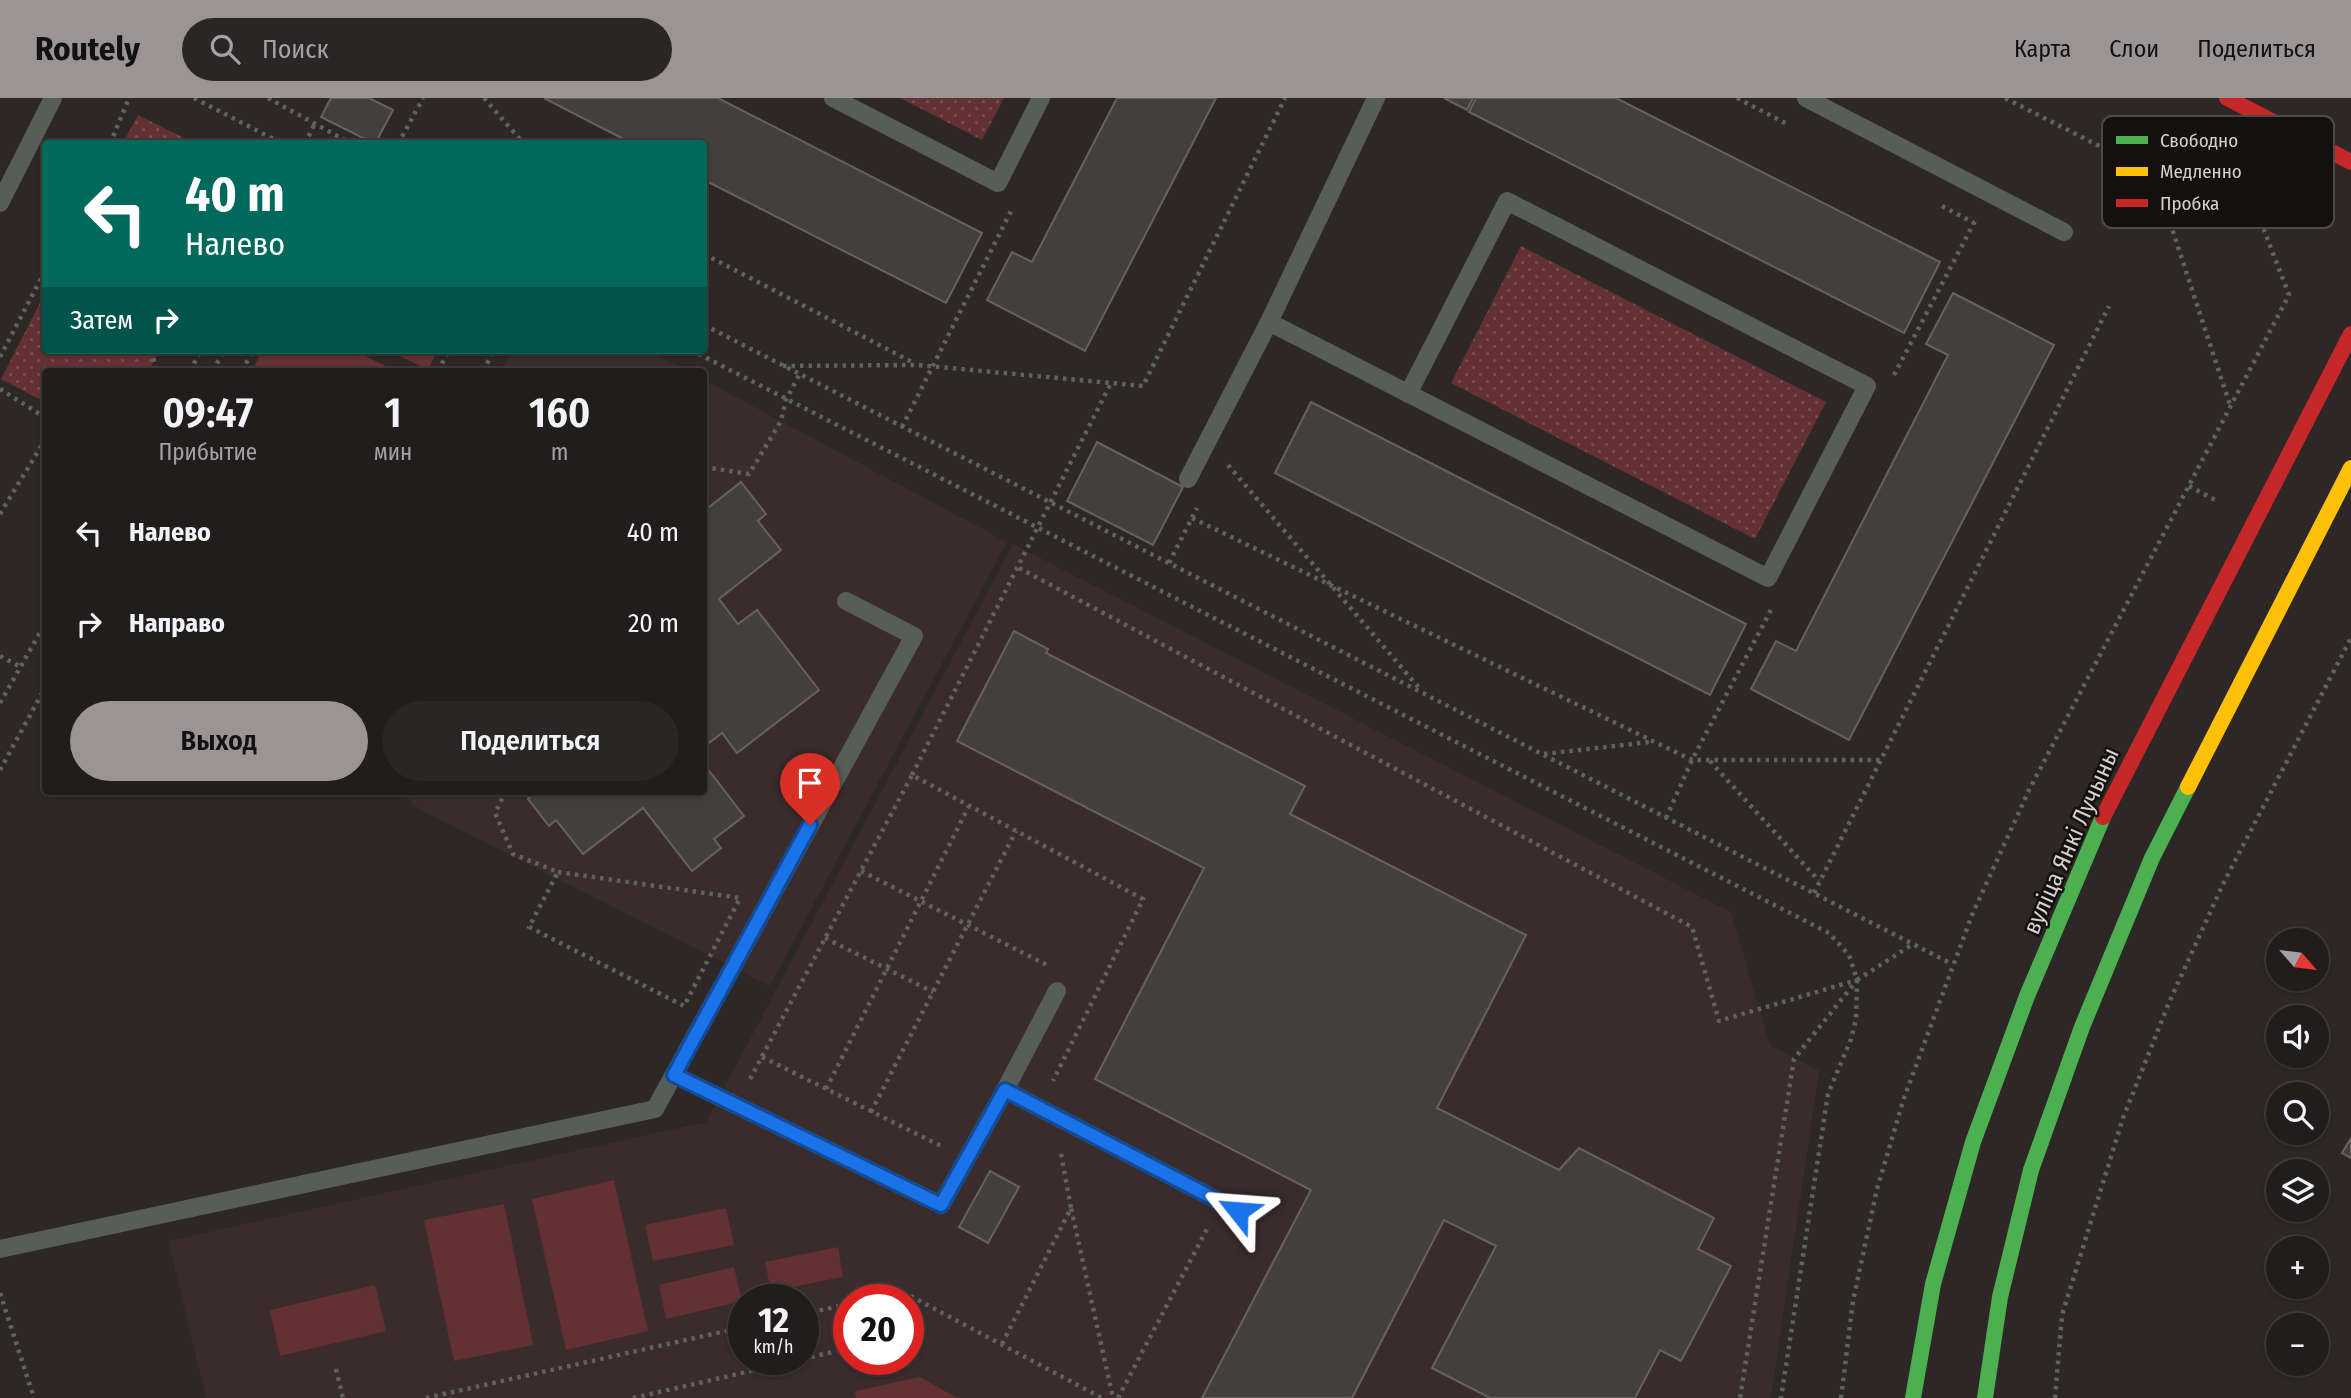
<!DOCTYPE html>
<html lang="ru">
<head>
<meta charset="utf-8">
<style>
  :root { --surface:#221d1d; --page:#2a2626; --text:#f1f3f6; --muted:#a2a2a4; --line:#3f3b3b; --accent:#9b9494 }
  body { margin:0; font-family:"Fira Sans Condensed",sans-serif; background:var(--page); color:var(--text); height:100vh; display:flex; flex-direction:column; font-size:26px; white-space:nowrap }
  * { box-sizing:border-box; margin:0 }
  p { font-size:23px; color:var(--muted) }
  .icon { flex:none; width:38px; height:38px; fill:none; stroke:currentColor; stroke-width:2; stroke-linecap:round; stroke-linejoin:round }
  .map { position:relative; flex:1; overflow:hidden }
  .drawer { position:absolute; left:42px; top:270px; width:665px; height:427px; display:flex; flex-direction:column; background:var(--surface); border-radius:7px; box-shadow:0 2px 5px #0004,0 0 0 2px var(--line) }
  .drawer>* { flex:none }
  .top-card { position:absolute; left:42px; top:42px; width:665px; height:214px; border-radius:7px; box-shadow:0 2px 5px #0004,0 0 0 2px var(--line); background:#00695c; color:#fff; overflow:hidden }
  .needle { width:46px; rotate:118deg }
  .tools { position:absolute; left:2266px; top:830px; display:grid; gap:14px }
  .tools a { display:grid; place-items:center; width:63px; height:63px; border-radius:50%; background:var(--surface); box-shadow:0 2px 5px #0004,0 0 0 2px var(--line); font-size:35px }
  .speed { position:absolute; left:728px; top:1186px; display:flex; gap:14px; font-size:35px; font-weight:700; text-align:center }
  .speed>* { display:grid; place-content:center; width:91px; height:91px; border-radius:50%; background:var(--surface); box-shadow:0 2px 5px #0004,0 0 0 2px var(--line); line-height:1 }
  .speed small { font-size:18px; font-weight:400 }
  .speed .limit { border:10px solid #d22; background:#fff; color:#111 }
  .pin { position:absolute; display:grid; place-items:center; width:60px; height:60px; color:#fff; margin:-72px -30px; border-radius:50% 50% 50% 0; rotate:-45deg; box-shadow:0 0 7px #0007 }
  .pin .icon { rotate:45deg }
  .me { position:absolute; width:77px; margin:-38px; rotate:298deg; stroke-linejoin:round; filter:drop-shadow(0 0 5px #0008) }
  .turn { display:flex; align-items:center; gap:24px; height:147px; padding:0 28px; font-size:32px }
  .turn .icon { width:91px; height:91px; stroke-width:2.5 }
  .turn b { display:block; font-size:49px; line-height:60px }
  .then { display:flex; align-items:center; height:66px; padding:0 28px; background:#0003; gap:14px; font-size:26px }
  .eta { display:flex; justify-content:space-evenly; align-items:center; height:119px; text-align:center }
  .eta b { font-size:42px; font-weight:600; line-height:49px }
  .action { display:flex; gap:14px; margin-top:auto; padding:14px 28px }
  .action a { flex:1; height:80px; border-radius:42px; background:var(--accent); color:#111; font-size:28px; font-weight:600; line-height:80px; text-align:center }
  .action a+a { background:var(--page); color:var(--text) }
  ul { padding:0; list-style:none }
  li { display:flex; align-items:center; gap:21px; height:91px; padding:0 28px }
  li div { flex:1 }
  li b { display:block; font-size:26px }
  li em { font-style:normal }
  header { display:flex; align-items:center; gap:42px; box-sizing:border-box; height:98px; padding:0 35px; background:var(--accent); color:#111 }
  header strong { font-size:33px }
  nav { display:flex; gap:38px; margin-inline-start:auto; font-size:24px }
  .search { width:490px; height:63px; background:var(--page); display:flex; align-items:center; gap:18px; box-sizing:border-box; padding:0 24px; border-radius:38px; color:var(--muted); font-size:26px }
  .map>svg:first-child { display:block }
</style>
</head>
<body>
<header>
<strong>Routely</strong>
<div class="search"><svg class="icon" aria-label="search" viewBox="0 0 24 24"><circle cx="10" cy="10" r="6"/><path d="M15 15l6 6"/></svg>Поиск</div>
<nav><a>Карта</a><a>Слои</a><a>Поделиться</a></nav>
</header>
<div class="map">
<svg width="2351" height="1300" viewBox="0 0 2351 1300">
  <defs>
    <pattern id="grass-dots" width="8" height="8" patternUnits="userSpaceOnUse" patternTransform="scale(1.75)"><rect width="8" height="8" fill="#633034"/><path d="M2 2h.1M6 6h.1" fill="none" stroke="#794d50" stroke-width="1.8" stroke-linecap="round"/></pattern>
  </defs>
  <rect width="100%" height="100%" fill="#2d2727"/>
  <!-- built -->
  <path fill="#3a2b2c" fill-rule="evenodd" d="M512 252H648L687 273H501Z
    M704 282 1007 444 770 888 417 710 401 693H704Z
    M1013 446 1731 814 1770 947 1819 973 1771 1300H206L168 1143 706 1024ZM744 1202H803V1262H744ZM849 1202H908V1262H849Z"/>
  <!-- grass -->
  <path fill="url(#grass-dots)" d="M900 0H1004L982 42Z
    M138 17 194 45H123Z
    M1521 148 1826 304 1755 441 1451 285Z
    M45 195 46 252H159L149 273H46L45 304 1 281Z"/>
  <!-- pitch -->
  <path fill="#633034" d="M262 252H353L396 273H252Z
    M388 252H438L428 272Z
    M614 1082 648 1233 566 1252 532 1101Z
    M504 1106 533 1247 454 1263 424 1122Z
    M726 1110 734 1147 653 1163 645 1127Z
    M838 1149 843 1179 771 1193 765 1164Z
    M734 1169 742 1203 666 1221 659 1187Z
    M375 1187 386 1233 280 1258 270 1212Z
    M920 1279 957 1300H856L855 1293Z"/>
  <!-- building -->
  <path fill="#443f3f" stroke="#676262" stroke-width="2" d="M331 0H369L393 12 375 46 321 19Z
    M544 0H718L982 135 946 205 704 82V46H633Z
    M1117 0H1216L1085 253 987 202 1012 154 1032 164Z
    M1444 0H1473L1467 12Z
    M1476 0H1616L1940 164 1904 235 1469 14Z
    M1953 195 2054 247 1849 642 1751 591 1776 543 1796 553 1948 257 1926 246Z
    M1311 304 1746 526 1710 597 1275 375Z
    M1097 344 1183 389 1153 447 1067 403Z
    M741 384 766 416 758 423 781 452 719 501 738 526 757 512 819 592 737 655 722 635 704 649V413Z
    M1014 533 1048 551 1046 555 1305 688 1290 716 1526 837 1437 1010 1559 1072 1579 1050 1714 1120 1698 1151 1731 1168 1681 1263 1660 1252 1635 1300H1490L1432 1270 1496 1148 1444 1122 1352 1300H1202L1311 1092 1095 981 1204 770 957 643Z
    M704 666 744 718 714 741 721 750 692 773 643 710 583 756 556 722 549 728 528 701 537 693H704Z
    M2351 1040V1060L2342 1055Z
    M990 1073 1019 1089 988 1145 959 1129Z"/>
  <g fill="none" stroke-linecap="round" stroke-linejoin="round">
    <!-- path -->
    <path stroke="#5f625f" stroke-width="4.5" stroke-dasharray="3.5 5" stroke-linecap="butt" d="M194 0 283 46
      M268 0 352 46
      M484 0 524 46
      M1737 0 1789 27
      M110 46 129 0
      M305 46 315 25
      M398 46 423 0
      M2154 76 2230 307
      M1942 108 1974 125
      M704 156 914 265
      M704 227 1952 866
      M152 252 156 273
      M691 252 1829 835 1849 857 1857 882 1856 921 1851 941 1828 996 1781 1300
      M0 259 46 171
      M783 268 918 267 1143 288 1285 0
      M190 273 201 252
      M213 273 224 252
      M242 273 253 252
      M438 273 449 252
      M483 273 494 252
      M1894 277 1976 121
      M0 291 46 320
      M902 329 1011 113
      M1228 367 1420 591
      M704 369 749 376 781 323 786 302 799 277
      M2189 388 2219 404
      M0 416 46 340
      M1192 420 1692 662H1881
      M1169 465 1197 410
      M1019 470 1692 829 1719 923 1857 882 1794 961 1740 1300
      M0 558 19 568
      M0 605 46 524
      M1544 656 1650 644
      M1710 663 1819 783
      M0 672 46 588
      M912 677 1111 285
      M506 693 495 715 513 756 558 774
      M1666 720 1692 662 1773 508
      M861 773 1047 867
      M558 774 740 800 684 908 529 829Z
      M1814 795 2109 208
      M825 840 933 894
      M1857 882 1913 846
      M762 959 941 1048
      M750 981 912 677 1143 801 1053 983
      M826 991 969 708
      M871 1014 1016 733
      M1061 1056 1071 1110
      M903 1194 1102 1300
      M0 1195 34 1300
      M865 1202 903 1194 905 1202
      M803 1216 849 1206
      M908 1217 912 1236 908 1237
      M1002 1246 1071 1110 1113 1300
      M803 1261 849 1250
      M336 1271 343 1300
      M426 1300 744 1229
      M633 1300 799 1262
      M1118 1300 1207 1131
      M1841 1300 1853 1203 1877 1091 1904 1000 1972 817 2029 692 2289 197 2264 132 2005 0
      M2055 1300 2062 1217 2123 1020 2168 907 2223 786 2351 540"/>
    <!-- lane -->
    <path stroke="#575e59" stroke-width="18" d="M833 0 998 85 1041 0
      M1806 0 2064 134
      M0 105 53 0
      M1269 224 1768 480 1867 288 1507 103 1408 296
      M1188 381 1269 224 1376 0
      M674 977 941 1107 1005 992 1238 1113
      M1005 992 1057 893
      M0 1151 655 1011 914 538 846 503"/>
    <!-- fast -->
    <path stroke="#4caf50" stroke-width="16" d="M1913 1300 1933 1186 1973 1044 2027 898 2103 719
      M1985 1300 2000 1199 2031 1072 2082 929 2152 760 2188 689"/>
    <!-- slow -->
    <path stroke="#ffc107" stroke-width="16" d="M2188 689 2351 370"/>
    <!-- jam -->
    <path stroke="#c62828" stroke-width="16" d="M2227 0 2351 64
      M2103 719 2351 236"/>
  </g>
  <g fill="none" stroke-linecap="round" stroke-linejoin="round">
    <!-- route casing -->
    <g stroke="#114b97" stroke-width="18">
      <path id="route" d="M810 727 674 977 941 1107 1005 992 1238 1113"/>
    </g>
    <!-- route -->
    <use href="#route" stroke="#1a73e8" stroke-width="12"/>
  </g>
  <g text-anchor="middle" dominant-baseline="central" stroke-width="5" stroke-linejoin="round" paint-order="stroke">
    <!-- street labels -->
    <g font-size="24" fill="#d6cfcf" stroke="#141010">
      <text transform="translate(2071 743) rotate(-66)">вуліца Янкі Лучыны</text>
    </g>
  </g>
  <!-- legend -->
  <rect x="2102" y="18" width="232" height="112" rx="10" fill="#141010" stroke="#4e4949" stroke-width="2"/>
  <rect x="2116" y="38" width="32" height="8" fill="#4caf50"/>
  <rect x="2116" y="69" width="32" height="9" fill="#ffc107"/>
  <rect x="2116" y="101" width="32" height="8" fill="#c62828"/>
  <g font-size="19" fill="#d6cfcf">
    <text x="2160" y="49">Свободно</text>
    <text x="2160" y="80">Медленно</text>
    <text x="2160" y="112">Пробка</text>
  </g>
</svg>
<div class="tools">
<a><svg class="needle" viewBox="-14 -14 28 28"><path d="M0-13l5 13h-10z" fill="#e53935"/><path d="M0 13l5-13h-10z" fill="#a2a2a4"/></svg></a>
<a><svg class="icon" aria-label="sound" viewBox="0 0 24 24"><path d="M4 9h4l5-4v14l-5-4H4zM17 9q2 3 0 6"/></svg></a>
<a><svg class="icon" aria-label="search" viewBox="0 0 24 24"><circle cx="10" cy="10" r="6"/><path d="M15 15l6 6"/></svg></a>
<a><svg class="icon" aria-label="layers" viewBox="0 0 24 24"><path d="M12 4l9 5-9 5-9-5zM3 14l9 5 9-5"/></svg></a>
<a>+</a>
<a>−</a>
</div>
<div class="speed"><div>12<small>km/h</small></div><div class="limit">20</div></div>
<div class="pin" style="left:810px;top:727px;background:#d93025"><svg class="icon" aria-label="arrive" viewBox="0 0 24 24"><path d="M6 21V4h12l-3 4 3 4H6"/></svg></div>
<svg class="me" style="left:1238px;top:1113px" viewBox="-20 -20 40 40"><path d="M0-17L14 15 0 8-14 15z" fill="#1a73e8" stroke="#fff" stroke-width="4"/></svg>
<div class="top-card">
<div class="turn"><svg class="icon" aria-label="left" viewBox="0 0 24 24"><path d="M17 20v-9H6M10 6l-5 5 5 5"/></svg><div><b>40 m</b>Налево</div></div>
<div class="then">Затем<svg class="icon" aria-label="right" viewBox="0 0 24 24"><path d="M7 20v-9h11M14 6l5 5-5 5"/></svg></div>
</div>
<section class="drawer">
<div class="eta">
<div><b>09:47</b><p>Прибытие</p></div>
<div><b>1</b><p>мин</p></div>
<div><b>160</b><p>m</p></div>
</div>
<ul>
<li><svg class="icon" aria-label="left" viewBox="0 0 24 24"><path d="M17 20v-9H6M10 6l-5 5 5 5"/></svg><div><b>Налево</b></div><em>40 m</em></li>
<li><svg class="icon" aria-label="right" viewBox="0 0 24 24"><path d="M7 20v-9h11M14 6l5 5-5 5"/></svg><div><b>Направо</b></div><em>20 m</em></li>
</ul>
<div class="action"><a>Выход</a><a>Поделиться</a></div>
</section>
</div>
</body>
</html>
